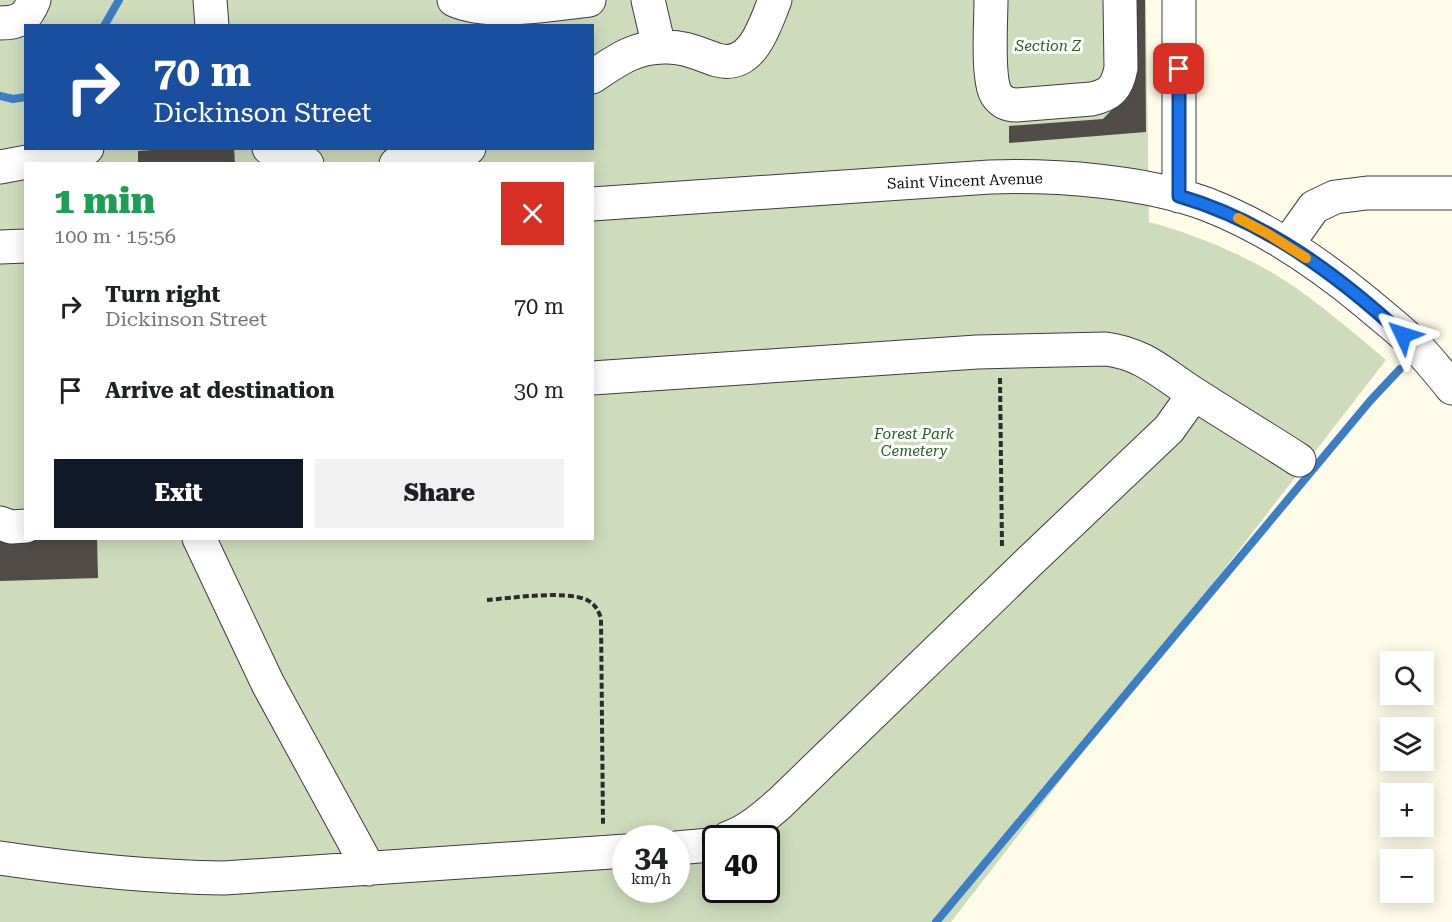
<!DOCTYPE html>
<html lang="en">
<head>
<meta charset="utf-8">
<style>
  :root { --surface:#fff; --page:#f2f2f2; --text:#202124; --muted:#757577; --accent:#111827 }
  body { margin:0; font-family:"Roboto Serif",serif; background:var(--page); color:var(--text); height:100vh; display:flex; flex-direction:column; font-size:22px; white-space:nowrap }
  * { box-sizing:border-box; margin:0 }
  p { font-size:20px; color:var(--muted) }
  .icon { flex:none; width:33px; height:33px; fill:none; stroke:currentColor; stroke-width:2; stroke-linecap:round; stroke-linejoin:round }
  .map { position:relative; flex:1; overflow:hidden }
  .drawer { position:absolute; left:24px; top:162px; width:570px; height:378px; display:flex; flex-direction:column; background:var(--surface); border-radius:0px; box-shadow:0 3px 15px #0003 }
  .drawer>* { flex:none }
  .hud { position:absolute; left:24px; top:24px; width:570px; height:126px; border-radius:0px; box-shadow:0 3px 15px #0003; background:#1a4fa0; color:#fff; overflow:hidden }
  .controls { position:absolute; left:1380px; top:651px; display:grid; gap:12px }
  .controls a { display:grid; place-items:center; width:54px; height:54px; border-radius:0px; background:var(--surface); box-shadow:0 3px 15px #0003; font-size:30px }
  .speed { position:absolute; left:612px; top:825px; display:flex; gap:12px; font-size:30px; font-weight:700; text-align:center }
  .speed>* { display:grid; place-content:center; width:78px; height:78px; border-radius:50%; background:var(--surface); box-shadow:0 3px 15px #0003; line-height:1 }
  .speed small { font-size:15px; font-weight:400 }
  .speed .limit { border:3px solid #111; border-radius:9px; background:#fff; color:#111 }
  .pin { position:absolute; display:grid; place-items:center; width:51px; height:51px; color:#fff; margin:-26px; border-radius:12px; box-shadow:0 3px 9px #0006 }
  .me { position:absolute; width:66px; margin:-33px; rotate:311deg; stroke-linejoin:round; filter:drop-shadow(0 0 4px #0008) }
  .turn { display:flex; align-items:center; gap:21px; height:126px; padding:0 30px; font-size:27px }
  .turn .icon { width:78px; height:78px; stroke-width:2.5 }
  .turn b { display:block; font-size:42px; line-height:51px }
  .round { display:grid; place-items:center; flex:none; width:63px; height:63px; border-radius:0px; background:var(--page) }
  .overview { display:flex; align-items:center; justify-content:space-between; height:102px; padding:0 30px }
  h1 { font-size:36px; font-weight:800; line-height:45px; color:#1e9e55 }
  .primary-button { display:flex; gap:12px; margin-top:auto; padding:12px 30px }
  .primary-button a { flex:1; height:69px; border-radius:0px; background:var(--accent); color:#fff; font-size:24px; font-weight:800; line-height:69px; text-align:center }
  .primary-button a+a { background:var(--page); color:var(--text) }
  ul { padding:0; list-style:none }
  li { display:flex; align-items:center; gap:18px; height:84px; padding:0 30px }
  li div { flex:1 }
  li b { display:block; font-size:22px }
  li em { font-style:normal }
  .map>svg:first-child { display:block }
</style>
</head>
<body>
<div class="map">
<svg width="1452" height="922" viewBox="0 0 1452 922">
  <rect width="100%" height="100%" fill="#fefce8"/>
  <!-- cemetery -->
  <path fill="#cedcbc" fill-rule="evenodd" d="M0 0H1146L1149 222C1202 236 1262 262 1307 296 1334 316 1360 338 1386 360L951 922H0ZM26 26H592V148H26ZM26 164H592V538H26ZM626 838H676V890H626ZM716 838H766V890H716Z"/>
  <g fill="none" stroke-linecap="round" stroke-linejoin="round">
    <!-- stream -->
    <path stroke="#3c7dc3" stroke-width="8" d="M104 26 119 0
      M0 96 13 99 26 97
      M936 922 1370 401 1400 369"/>
  </g>
  <!-- building -->
  <path fill="#514c47" d="M1131 0H1145L1146 132 1009 143V126L1103 119 1132 89Z
    M181 148H234L235 164H138V151Z
    M97 538 98 578 0 581V539Z"/>
  <g fill="none" stroke-linecap="round" stroke-linejoin="round">
    <!-- minor casing -->
    <g stroke="#3d3d3d" stroke-width="35">
      <path id="minor" d="M210 0 212 26
        M454 0C490 16 551 4 589 0
        M648 0 659 47
        M991 0C991 21 987 78 996 94 1001 102 1008 105 1016 105L1091 99C1111 95 1117 88 1121 68L1120 0
        M1179 0V196
        M0 23C20 23 27 18 34 0
        M592 77C616 61 634 47 664 47 683 46 699 54 717 60 753 70 765 24 775 0
        M269 148 295 160 307 164
        M396 164 433 157 469 148
        M0 167 64 155 87 148
        M592 204 990 177C1058 175 1143 181 1206 204 1266 227 1320 264 1368 304 1383 317 1399 329 1413 343 1427 357 1440 373 1452 388
        M1287 245 1314 207 1335 197 1367 193H1452
        M0 247 26 246
        M592 378 977 352 1106 349C1145 354 1164 375 1196 395 1230 417 1265 438 1299 460
        M0 523 11 527 26 526
        M199 538 268 684 369 869
        M728 838C748 831 764 817 780 803L1028 563 1169 429 1194 394
        M676 848 710 845 716 843
        M0 858C74 869 149 877 224 878L626 851"/>
    </g>
    <!-- path -->
    <path stroke="#2c2c2c" stroke-width="4" stroke-dasharray="6 3" stroke-linecap="butt" d="M1000 378 1002 548
      M487 600C512 598 566 590 587 600 595 604 598 610 601 618L603 825"/>
    <!-- minor -->
    <use href="#minor" stroke="#fff" stroke-width="33"/>
  </g>
  <g fill="none" stroke-linecap="round" stroke-linejoin="round">
    <!-- route casing -->
    <g stroke="#114b97" stroke-width="15">
      <path id="route" d="M1179 69V196C1265 221 1338 275 1403 335"/>
    </g>
    <!-- route -->
    <use href="#route" stroke="#1a73e8" stroke-width="10"/>
    <!-- slow -->
    <path stroke="#f59e0b" stroke-width="10" d="M1238 218 1268 234 1306 258"/>
  </g>
  <g text-anchor="middle" dominant-baseline="central" stroke-width="6" stroke-linejoin="round" paint-order="stroke">
    <!-- park labels -->
    <g font-size="15" font-style="italic" fill="#255c20" stroke="#fff">
      <text x="1048" y="46">Section Z</text>
      <text x="914" y="434">Forest Park<tspan x="914" dy="17">Cemetery</tspan></text>
    </g>
    <!-- street labels -->
    <g font-size="15" fill="#0a0a0a" stroke="#fff">
      <text transform="translate(965 181) rotate(-2)">Saint Vincent Avenue</text>
    </g>
  </g>
</svg>
<div class="controls">
<a><svg class="icon" aria-label="search" viewBox="0 0 24 24"><circle cx="10" cy="10" r="6"/><path d="M15 15l6 6"/></svg></a>
<a><svg class="icon" aria-label="layers" viewBox="0 0 24 24"><path d="M12 4l9 5-9 5-9-5zM3 14l9 5 9-5"/></svg></a>
<a>+</a>
<a>−</a>
</div>
<div class="speed"><div>34<small>km/h</small></div><div class="limit">40</div></div>
<div class="pin" style="left:1179px;top:69px;background:#d93025"><svg class="icon" aria-label="arrive" viewBox="0 0 24 24"><path d="M6 21V4h12l-3 4 3 4H6"/></svg></div>
<svg class="me" style="left:1403px;top:335px" viewBox="-20 -20 40 40"><path d="M0-17L14 15 0 8-14 15z" fill="#1a73e8" stroke="#fff" stroke-width="4"/></svg>
<div class="hud">
<div class="turn"><svg class="icon" aria-label="right" viewBox="0 0 24 24"><path d="M7 20v-9h11M14 6l5 5-5 5"/></svg><div><b>70 m</b>Dickinson Street</div></div>
</div>
<section class="drawer">
<div class="overview"><div><h1>1 min</h1><p>100 m · 15:56</p></div><a class="round" style="background:#d93025;color:#fff"><svg class="icon" aria-label="close" viewBox="0 0 24 24"><path d="M6 6l12 12M18 6L6 18"/></svg></a></div>
<ul>
<li><svg class="icon" aria-label="right" viewBox="0 0 24 24"><path d="M7 20v-9h11M14 6l5 5-5 5"/></svg><div><b>Turn right</b><p>Dickinson Street</p></div><em>70 m</em></li>
<li><svg class="icon" aria-label="arrive" viewBox="0 0 24 24"><path d="M6 21V4h12l-3 4 3 4H6"/></svg><div><b>Arrive at destination</b></div><em>30 m</em></li>
</ul>
<div class="primary-button"><a>Exit</a><a>Share</a></div>
</section>
</div>
</body>
</html>
